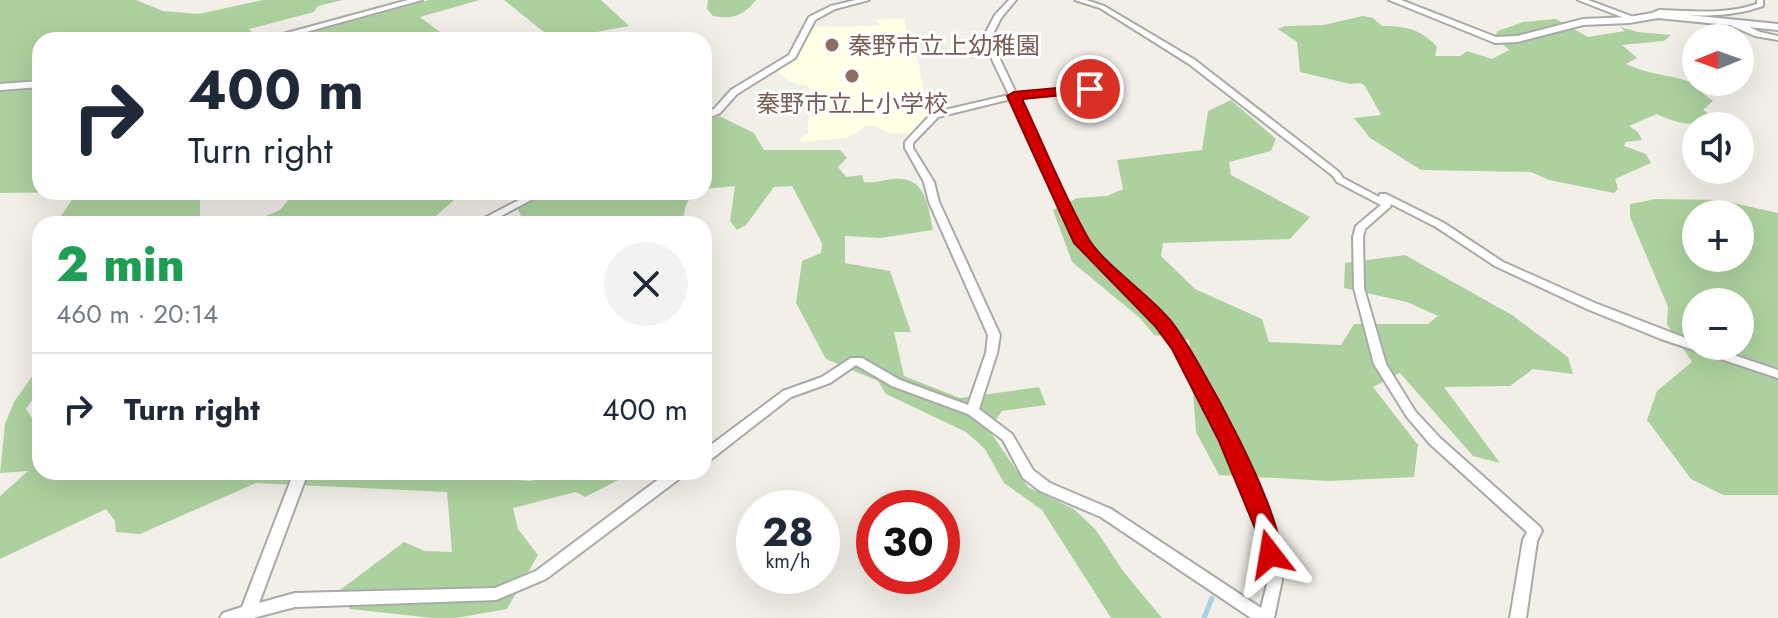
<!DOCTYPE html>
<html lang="en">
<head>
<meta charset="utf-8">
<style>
  :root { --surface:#fff; --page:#f2f2f3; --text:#1f2937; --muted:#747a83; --line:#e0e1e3 }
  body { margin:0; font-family:Jost,"Noto Sans JP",sans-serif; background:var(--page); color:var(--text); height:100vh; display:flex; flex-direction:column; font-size:30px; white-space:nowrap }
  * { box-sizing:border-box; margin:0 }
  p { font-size:26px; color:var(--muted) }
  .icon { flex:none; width:44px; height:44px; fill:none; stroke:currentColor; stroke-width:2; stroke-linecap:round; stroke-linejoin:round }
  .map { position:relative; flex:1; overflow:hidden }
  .panel { position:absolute; left:32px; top:216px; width:680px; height:264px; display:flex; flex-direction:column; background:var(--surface); border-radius:24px; box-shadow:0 8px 32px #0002 }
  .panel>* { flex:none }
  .hud { position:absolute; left:32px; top:32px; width:680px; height:168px; border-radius:24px; box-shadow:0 8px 32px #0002; background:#fff; color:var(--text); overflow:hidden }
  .needle { width:52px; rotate:269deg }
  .fabs { position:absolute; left:1682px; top:24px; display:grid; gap:16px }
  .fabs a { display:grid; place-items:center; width:72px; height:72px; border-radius:50%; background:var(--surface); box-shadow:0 8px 32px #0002; font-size:40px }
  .speed { position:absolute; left:736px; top:490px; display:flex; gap:16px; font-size:40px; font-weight:700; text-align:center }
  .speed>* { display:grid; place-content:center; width:104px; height:104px; border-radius:50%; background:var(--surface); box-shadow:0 8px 32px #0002; line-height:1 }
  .speed small { font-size:20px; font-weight:400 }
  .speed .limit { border:12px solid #d22; background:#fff; color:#111 }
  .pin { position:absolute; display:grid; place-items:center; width:68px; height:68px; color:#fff; margin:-34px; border:4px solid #fff; border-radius:50%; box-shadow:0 2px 8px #0007 }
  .me { position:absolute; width:88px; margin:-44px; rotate:346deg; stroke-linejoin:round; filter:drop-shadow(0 0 6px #0008) }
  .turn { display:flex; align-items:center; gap:28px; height:168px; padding:0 24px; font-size:36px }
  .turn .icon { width:104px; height:104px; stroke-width:2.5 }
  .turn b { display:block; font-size:56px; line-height:68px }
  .round { display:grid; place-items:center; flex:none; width:84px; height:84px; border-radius:42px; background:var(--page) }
  .summary { display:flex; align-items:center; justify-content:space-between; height:136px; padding:0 24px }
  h1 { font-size:48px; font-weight:800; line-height:60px; color:#1e9e55 }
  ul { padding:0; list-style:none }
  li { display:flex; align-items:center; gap:24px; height:112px; padding:0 24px; border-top:2px solid var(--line) }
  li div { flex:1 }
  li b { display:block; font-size:30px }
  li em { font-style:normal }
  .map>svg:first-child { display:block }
</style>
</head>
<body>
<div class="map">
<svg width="1778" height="618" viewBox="0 0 1778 618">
  <rect width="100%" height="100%" fill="#f2efe9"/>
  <!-- education -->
  <path fill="#ffffe5" d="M905 18V28L914 39 927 110 936 113 912 133H887L877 126H866L847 138 801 142 799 139 808 134 809 86 791 82 775 70 799 52 810 27 877 26 880 25 875 20Z"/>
  <!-- forest -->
  <path fill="#add19e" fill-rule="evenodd" d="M0 0H136L163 11 198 14 263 0H343L318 6 314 12 249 29 259 40H40V80L24 81 16 88 40 87V192H70L0 193Z
    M429 0H480L420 17 444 35 434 40H285Z
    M504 0H601L629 26 554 40Z
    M708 0H756C744 15 733 20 713 16L707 9Z
    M1363 16 1373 18 1382 26C1405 26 1422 29 1437 47L1435 56H1460L1467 51 1492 59 1509 50 1494 37 1498 31 1523 22 1556 19 1588 37 1625 31 1620 27 1638 32 1671 35 1664 41 1622 45 1637 58 1626 64C1651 76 1679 75 1703 87V93L1713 101 1703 110 1716 119C1694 127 1678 124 1657 114L1629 126 1638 132 1642 140 1626 142 1624 146 1646 154 1651 163 1615 179 1618 189 1614 193 1549 180 1531 172 1421 170 1370 138 1354 118 1381 115 1365 86 1361 83 1350 84 1300 72 1297 42 1278 29 1285 26 1323 25Z
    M1231 100 1276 139 1271 151 1229 162 1231 175 1310 217 1290 239 1163 243 1161 256 1195 289 1262 319 1269 342 1341 345 1354 324H1428L1438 316 1407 302 1344 288 1345 263 1405 255 1512 315 1568 357 1573 374 1533 369 1510 386 1444 387 1500 463 1473 456 1400 373 1373 387 1418 445 1414 477 1329 481 1219 475 1196 432 1189 340 1154 335 1140 318 1072 262 1053 210 1077 198 1107 196 1123 189 1117 160 1202 150 1208 111Z
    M719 116 754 133 764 150H840L847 158 838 167 846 177 862 175 864 182C877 184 889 177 902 179 927 181 929 212 933 230L880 238 845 236V263L890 271 911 332H894L904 376 960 398 1039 387 1046 405 1002 411 989 430 1028 487 1074 509 1096 530 1123 571 1162 618H1111L1042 510 1004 483 985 449 966 432 886 394 878 381 826 359 796 303 802 261 821 253 822 243 792 186 774 187 746 225 737 230 730 221 735 186 704 189V121Z
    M77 192H146L150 198 200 192V224H56Z
    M295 192H463L427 224H247L280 210Z
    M527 192H697C685 200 684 210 683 224H514L521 216 518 210Z
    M1656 199 1720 200 1778 213V495H1723L1691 479 1647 420 1657 391 1692 362 1667 324 1668 307 1630 217V204ZM1696 214H1740V258H1696ZM1696 302H1740V346H1696Z
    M40 365V389L26 409 37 425 40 424V472H500L501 479 531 481 558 472H634L585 497 576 492 513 508 518 529 538 555 507 609 456 618H433L350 609 340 590 404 542 425 551 452 552 447 492 256 483 140 534 116 532 115 521 106 509 0 559V496L28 471 0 473 5 424 14 402Z"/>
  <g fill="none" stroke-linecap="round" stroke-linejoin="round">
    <!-- stream -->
    <path stroke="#aad3df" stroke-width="5" d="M1204 618 1212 598"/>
    <!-- minor casing -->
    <g stroke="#a9a9a9" stroke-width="4">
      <path id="minor" d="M856 0H869L835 9 815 20 795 58 737 94 720 113 704 120V114L714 109 731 90 789 55 809 17 831 6Z
        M1009 0H1016L1001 18 992 36 998 55 1016 93 1090 87 1094 89 1090 91 1018 98 1086 242 1166 318 1187 347 1236 441 1273 528 1282 580 1274 618H1251L1101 517 1040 491 1023 478 1003 440 968 414 892 386 856 365 830 383 791 397 709 461 704 462V450L783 391 822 377 851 358H862L900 380 968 405 986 353 988 335 929 202 924 182 905 148V142L932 113 1009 95 990 55 984 36 995 15ZM1011 99 1077 243 1158 324 1176 349 1224 441 1259 528 1268 580 1261 608 1111 509 1050 483 1033 470 1012 434 979 409 997 353 1000 335 939 202 934 182 913 148V143L938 117Z
        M1075 0H1086L1104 6 1195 60 1339 172 1343 178 1379 197 1380 194H1386L1444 223 1503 262 1595 303 1696 342V346H1707L1778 370V378L1661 339 1587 309 1495 266 1436 227 1391 204 1390 207 1365 229 1363 237 1364 288 1386 364 1415 411 1440 438 1540 527 1542 531 1537 541 1526 618H1510L1523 540 1527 532 1430 444 1407 417 1374 364 1354 288 1353 237 1356 226 1381 205 1337 182 1333 176 1189 64 1100 8Z
        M1578 0H1588L1639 19 1632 21Z
        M1757 0H1763V6C1729 18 1697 16 1661 14L1658 17 1652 13 1659 10C1693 11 1725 15 1757 4Z
        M1732 22H1738L1760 32 1778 36V40L1755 36 1732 26Z
        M534 192H546L486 224H473Z
        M294 472H308L259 603 295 593 495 588 536 571 668 472H685L683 476 546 579 496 600 295 607 253 618H220L223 613 242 607Z"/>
    </g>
    <!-- tertiary casing -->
    <g stroke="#a9a9a9" stroke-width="4">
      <path id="tertiary" d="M408 0H422L277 40H261Z
        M1389 0H1401L1496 37 1517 36 1583 19 1629 17 1658 12 1778 24V30L1658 18 1629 23 1583 25 1517 42 1495 43Z
        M40 81V87L0 90V84Z"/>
    </g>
    <!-- minor -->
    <use href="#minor" fill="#fff" fill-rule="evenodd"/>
    <!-- tertiary -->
    <use href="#tertiary" fill="#fff" fill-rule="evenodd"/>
  </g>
  <!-- route -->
  <path fill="#d40000" stroke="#8a0000" stroke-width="2" d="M1090 85 1097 89 1095 92 1022 99C1044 145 1063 194 1088 238 1103 264 1149 294 1170 320 1195 350 1294 530 1279 561L1270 564 1262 561 1255 528 1219 441 1172 349 1155 326 1074 243 1007 96 1014 92Z"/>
  <!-- markers -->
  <g fill="#8d6e63" stroke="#fff" stroke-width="3">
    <circle cx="832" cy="45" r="8"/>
    <circle cx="852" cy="76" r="8"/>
  </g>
  <g text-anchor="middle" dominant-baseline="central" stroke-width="6" stroke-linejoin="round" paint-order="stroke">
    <!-- far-education labels -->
    <g font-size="24" fill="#785e54" stroke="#fff" text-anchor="start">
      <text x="848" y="45">秦野市立上幼稚園</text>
      <text x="852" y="103" text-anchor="middle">秦野市立上小学校</text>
    </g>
  </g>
</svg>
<div class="fabs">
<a><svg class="needle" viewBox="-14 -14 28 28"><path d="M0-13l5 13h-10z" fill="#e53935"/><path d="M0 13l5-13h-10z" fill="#747a83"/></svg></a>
<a><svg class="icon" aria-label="sound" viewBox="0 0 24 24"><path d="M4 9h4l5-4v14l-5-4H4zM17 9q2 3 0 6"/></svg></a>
<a>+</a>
<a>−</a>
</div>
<div class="speed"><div>28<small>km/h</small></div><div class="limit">30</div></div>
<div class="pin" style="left:1090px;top:89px;background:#d93025"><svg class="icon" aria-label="arrive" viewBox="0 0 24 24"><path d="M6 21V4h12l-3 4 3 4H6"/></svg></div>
<svg class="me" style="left:1270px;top:554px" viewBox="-20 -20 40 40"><path d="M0-17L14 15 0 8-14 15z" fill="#d40000" stroke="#fff" stroke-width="4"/></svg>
<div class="hud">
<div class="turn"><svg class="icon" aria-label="right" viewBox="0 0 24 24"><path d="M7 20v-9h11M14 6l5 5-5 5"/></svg><div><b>400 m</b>Turn right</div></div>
</div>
<section class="panel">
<div class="summary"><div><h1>2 min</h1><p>460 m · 20:14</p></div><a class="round"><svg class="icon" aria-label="close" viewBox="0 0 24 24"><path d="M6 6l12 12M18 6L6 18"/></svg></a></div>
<ul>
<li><svg class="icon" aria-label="right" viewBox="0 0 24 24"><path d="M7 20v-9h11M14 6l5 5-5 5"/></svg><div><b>Turn right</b></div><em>400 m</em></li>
</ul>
</section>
</div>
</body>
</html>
